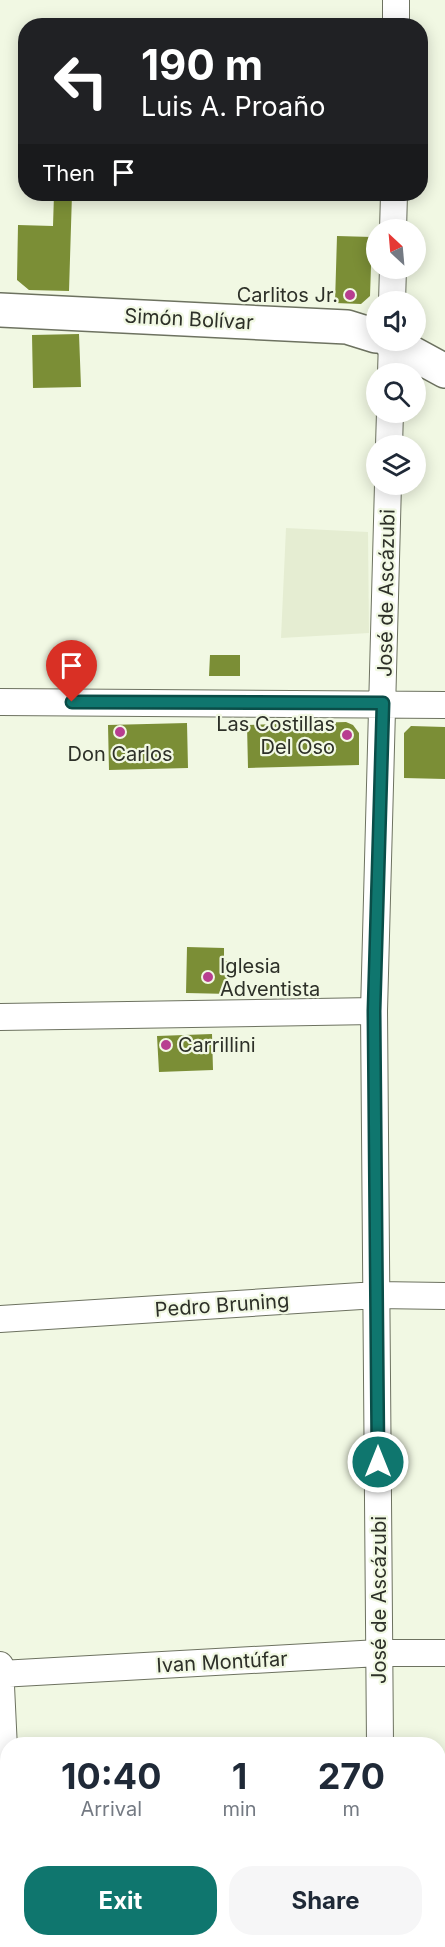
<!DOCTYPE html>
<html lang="en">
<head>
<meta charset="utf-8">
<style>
  :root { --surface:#fff; --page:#f6f6f7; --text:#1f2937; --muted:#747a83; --accent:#0f766e }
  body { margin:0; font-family:Inter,sans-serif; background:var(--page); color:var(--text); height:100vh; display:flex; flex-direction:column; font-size:22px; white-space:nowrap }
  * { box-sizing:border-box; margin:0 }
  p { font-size:20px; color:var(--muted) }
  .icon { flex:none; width:33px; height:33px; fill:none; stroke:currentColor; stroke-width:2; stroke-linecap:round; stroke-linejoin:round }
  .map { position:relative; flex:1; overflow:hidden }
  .drawer { position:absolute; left:0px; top:1737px; width:446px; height:210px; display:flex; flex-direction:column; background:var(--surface); border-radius:24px 24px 0 0; box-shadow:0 3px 15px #0003 }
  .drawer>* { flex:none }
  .guide { position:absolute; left:18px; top:18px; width:410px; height:183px; border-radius:24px; box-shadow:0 3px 15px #0003; background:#202124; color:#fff; overflow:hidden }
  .needle { width:39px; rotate:334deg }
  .controls { position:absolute; left:366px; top:219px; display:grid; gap:12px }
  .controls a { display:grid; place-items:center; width:60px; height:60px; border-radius:50%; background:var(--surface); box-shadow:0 3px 15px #0003; font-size:30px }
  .pin { position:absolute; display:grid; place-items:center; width:51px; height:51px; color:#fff; margin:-62px -26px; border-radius:50% 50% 50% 0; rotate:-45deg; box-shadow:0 0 6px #0007 }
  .pin .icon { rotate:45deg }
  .me { position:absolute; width:66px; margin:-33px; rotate:0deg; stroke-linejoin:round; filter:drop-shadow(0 0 4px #0008) }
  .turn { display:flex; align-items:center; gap:21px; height:126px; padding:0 24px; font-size:27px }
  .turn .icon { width:78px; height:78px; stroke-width:2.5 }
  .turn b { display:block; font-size:42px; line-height:51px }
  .then { display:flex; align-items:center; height:57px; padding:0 24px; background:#0003; gap:12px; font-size:22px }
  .eta { display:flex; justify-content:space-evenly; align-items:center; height:102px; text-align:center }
  .eta b { font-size:36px; font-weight:700; line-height:42px }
  .cta { display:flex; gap:12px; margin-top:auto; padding:12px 24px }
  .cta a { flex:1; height:69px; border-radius:24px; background:var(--accent); color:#fff; font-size:24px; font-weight:700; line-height:69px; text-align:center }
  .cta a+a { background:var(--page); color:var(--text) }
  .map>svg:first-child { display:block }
</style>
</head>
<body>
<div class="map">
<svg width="445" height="1947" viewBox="0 0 445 1947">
  <rect width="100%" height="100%" fill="#f1f8e3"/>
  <!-- built -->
  <path fill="#e5edd2" d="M286 528 368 532 369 633 281 638Z"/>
  <!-- building -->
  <path fill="#7b8e36" d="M54 194H72L69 291 29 290 17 280 18 225 53 226Z
    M337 236 372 237 370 296 361 304 335 303Z
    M79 334 81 387 33 388 32 335Z
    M210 655H240V676H209Z
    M346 722 353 725 359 733V765L248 768 247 725Z
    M187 723 188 768 109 770 108 725Z
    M411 726 445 727V779L404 778V733Z
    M187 947 224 948V961H230V994L186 993Z
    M212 1034 213 1070 159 1072 157 1036Z
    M23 1940H98V1947H23Z"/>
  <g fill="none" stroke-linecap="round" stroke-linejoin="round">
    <!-- street casing -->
    <g stroke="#6d7260" stroke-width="28">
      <path id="street" d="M396 26V0
        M393 230 394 194
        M392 302 393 268
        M391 374 392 340
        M389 446 390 412
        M0 702 445 705
        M0 1017 374 1011
        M0 1319 377 1295 445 1296
        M0 1665 8 1832
        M0 1674 379 1653H445
        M380 1744 374 1011 388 484
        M12 1940 13 1947
        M382 1940V1947"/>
    </g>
    <!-- secondary casing -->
    <g stroke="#6d7260" stroke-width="36">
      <path id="secondary" d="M0 310 347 327 376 336
        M388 340 445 371"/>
    </g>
    <!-- street -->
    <use href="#street" stroke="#fff" stroke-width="26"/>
    <!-- secondary -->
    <use href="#secondary" stroke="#fff" stroke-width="33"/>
  </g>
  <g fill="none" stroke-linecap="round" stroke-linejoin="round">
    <!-- route casing -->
    <g stroke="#0a4d48" stroke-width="15">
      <path id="route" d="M72 702 383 703 374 1011 378 1462"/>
    </g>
    <!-- route -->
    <use href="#route" stroke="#0f766e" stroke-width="10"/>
  </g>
  <!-- markers -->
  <g fill="#b83e90" stroke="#f1f8e3" stroke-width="2">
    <circle cx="350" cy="295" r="6"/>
    <circle cx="120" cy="732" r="6"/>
    <circle cx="347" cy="735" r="6"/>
    <circle cx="208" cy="977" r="6"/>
    <circle cx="166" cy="1045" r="6"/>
  </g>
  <g text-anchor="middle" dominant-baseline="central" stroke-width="4.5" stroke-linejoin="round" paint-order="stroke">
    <!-- poi labels -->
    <g font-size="20" fill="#2d3028" stroke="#f1f8e3" text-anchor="end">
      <text x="338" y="295">Carlitos Jr.</text>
      <text x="335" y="724">Las Costillas<tspan x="335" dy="23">Del Oso</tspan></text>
      <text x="120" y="754" text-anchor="middle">Don Carlos</text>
      <text x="220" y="966" text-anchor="start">Iglesia<tspan x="220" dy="23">Adventista</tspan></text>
      <text x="178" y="1045" text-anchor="start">Carrillini</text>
    </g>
    <!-- street labels -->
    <g font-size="20" fill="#2d3028" stroke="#f1f8e3">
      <text transform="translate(189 319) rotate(3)">Simón Bolívar</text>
      <text transform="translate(386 593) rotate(-89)">José de Ascázubi</text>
      <text transform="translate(222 1305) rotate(-4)">Pedro Bruning</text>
      <text transform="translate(379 1600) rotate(-90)">José de Ascázubi</text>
      <text transform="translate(222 1662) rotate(-3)">Ivan Montúfar</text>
    </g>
  </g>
</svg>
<div class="controls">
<a><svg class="needle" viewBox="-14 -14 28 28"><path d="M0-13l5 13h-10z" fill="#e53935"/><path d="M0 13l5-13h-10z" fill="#747a83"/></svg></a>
<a><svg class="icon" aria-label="sound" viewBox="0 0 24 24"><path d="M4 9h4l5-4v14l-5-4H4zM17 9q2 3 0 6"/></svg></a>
<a><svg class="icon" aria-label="search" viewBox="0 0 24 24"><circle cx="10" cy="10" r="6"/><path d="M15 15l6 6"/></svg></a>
<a><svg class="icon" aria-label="layers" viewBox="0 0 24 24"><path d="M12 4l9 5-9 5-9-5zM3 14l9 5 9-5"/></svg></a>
</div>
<div class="pin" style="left:72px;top:702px;background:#d93025"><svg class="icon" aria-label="arrive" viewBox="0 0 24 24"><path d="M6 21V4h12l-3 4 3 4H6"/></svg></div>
<svg class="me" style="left:378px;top:1462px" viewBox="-20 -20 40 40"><circle r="17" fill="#0f766e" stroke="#fff" stroke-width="3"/><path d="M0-11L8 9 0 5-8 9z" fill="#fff"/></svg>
<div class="guide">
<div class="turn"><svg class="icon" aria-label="left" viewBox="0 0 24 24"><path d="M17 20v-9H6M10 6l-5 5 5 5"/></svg><div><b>190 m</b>Luis A. Proaño</div></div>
<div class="then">Then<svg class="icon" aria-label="arrive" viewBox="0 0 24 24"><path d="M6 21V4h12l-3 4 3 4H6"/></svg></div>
</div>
<section class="drawer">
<div class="eta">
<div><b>10:40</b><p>Arrival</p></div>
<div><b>1</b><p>min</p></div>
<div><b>270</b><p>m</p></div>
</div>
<div class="cta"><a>Exit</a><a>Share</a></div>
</section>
</div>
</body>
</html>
